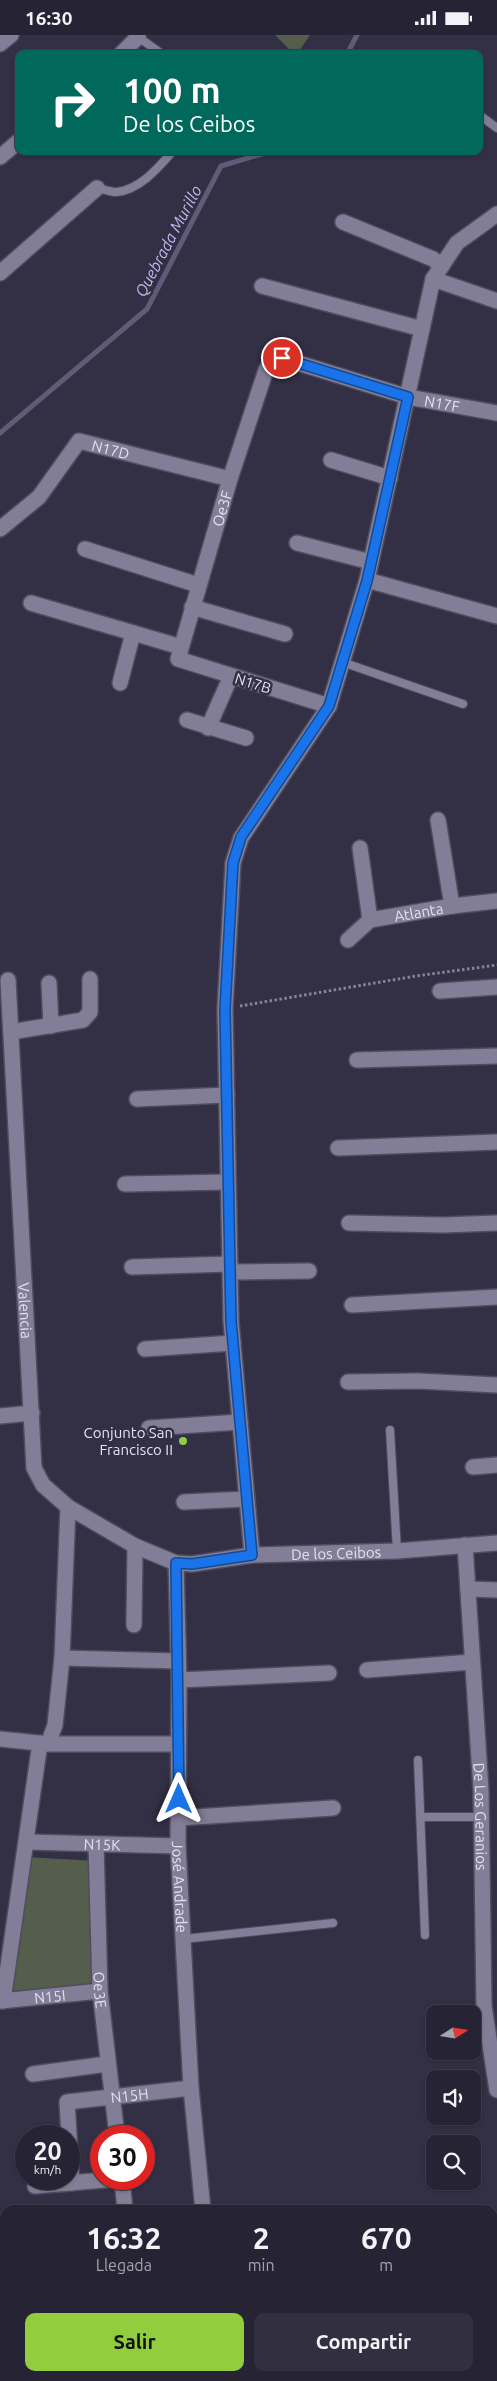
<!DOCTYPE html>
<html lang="es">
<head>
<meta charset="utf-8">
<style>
  :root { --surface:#262334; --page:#322f40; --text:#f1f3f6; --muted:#a4a4ac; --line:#42404f; --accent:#91cd3f }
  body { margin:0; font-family:Ubuntu,sans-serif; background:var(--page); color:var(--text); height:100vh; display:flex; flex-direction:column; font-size:19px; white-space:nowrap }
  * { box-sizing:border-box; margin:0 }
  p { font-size:16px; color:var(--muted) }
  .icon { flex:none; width:28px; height:28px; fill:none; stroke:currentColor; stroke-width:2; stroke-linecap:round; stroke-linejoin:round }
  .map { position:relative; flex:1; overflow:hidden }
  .side { position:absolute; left:0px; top:2170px; width:498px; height:176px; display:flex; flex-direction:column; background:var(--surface); border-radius:15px 15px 0 0; box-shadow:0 1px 4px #0004,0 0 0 1px var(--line) }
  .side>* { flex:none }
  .guide { position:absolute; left:15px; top:15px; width:468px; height:105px; border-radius:10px; box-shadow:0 1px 4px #0004,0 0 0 1px var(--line); background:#00695c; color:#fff; overflow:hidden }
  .needle { width:32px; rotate:78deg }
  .controls { position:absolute; left:426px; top:1970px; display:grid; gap:10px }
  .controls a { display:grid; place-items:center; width:55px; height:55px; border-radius:10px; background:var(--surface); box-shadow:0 1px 4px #0004,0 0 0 1px var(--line); font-size:25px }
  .speed { position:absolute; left:15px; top:2090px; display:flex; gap:10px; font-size:25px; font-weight:700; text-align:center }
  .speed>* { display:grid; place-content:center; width:65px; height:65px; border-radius:50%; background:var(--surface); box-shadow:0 1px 4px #0004,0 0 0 1px var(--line); line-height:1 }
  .speed small { font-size:12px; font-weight:400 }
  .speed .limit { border:8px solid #d22; background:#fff; color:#111 }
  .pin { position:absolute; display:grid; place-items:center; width:42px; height:42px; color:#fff; margin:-21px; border:2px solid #fff; border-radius:50%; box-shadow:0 1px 5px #0007 }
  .me { position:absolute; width:55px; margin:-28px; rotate:0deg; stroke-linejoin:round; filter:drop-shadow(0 0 4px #0008) }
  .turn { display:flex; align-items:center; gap:18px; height:105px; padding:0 25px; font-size:22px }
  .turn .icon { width:65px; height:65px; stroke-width:2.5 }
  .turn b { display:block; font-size:35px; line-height:42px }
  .eta { display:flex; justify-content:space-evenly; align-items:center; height:85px; text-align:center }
  .eta b { font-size:30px; font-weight:700; line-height:35px }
  .button { display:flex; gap:10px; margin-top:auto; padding:10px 25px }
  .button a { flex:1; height:58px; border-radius:10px; background:var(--accent); color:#111; font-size:20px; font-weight:700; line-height:58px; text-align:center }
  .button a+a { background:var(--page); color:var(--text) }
  .status { display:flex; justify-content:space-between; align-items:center; height:35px; padding:0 25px; background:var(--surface); direction:ltr }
  .status svg { height:14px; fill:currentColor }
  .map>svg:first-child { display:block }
</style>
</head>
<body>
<div class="status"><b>16:30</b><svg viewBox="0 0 49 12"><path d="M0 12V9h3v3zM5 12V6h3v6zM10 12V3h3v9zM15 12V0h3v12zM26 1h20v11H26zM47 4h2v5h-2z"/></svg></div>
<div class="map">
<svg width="497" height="2346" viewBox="0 0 497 2346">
  <rect width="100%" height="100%" fill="#332f45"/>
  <!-- green -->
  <path fill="#555e4d" d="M275 0H310L297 19H294Z
    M24 1822 97 1826 100 1956 3 1966Z"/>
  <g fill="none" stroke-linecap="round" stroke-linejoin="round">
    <!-- stream -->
    <path stroke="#605b77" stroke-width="5" d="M347 19 357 0
      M0 398 147 274 221 131 272 116"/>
    <!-- service casing -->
    <g stroke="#4f4c5e" stroke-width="10">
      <path id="service" d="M138 2 162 19
        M482 82 497 93
        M97 153C103 154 111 157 116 157 140 155 159 132 173 116
        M342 627 463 669
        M390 1395 397 1516
        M418 1725 425 1900
        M422 1782H481
        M184 1904 333 1888"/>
    </g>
    <!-- minor casing -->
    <g stroke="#4f4c5e" stroke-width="18">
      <g id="minor">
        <path d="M0 9 11 0"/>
        <path d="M121 19 138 2 136 0"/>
        <path d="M0 122 19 106"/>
        <path d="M343 187 433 224 442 231"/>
        <path d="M0 238 97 153"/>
        <path d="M433 244 497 266"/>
        <path d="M262 251 422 294"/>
        <path d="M331 425 390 443"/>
        <path id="s1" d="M0 494 39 462 79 406 230 444"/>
        <path d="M297 508 371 527"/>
        <path d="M85 514 198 550"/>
        <path d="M367 545 497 581"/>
        <path d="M31 568 181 612"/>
        <path d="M192 572 285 599"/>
        <path d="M120 648 133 598"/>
        <path id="s2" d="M329 671 178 624 230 444 266 335 272 326 282 323 408 362 497 378"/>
        <path d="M187 685 246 703"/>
        <path d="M208 693 231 641"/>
        <path d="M438 785 452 871"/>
        <path d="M360 813 370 885"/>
        <path id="s3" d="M348 905 370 885 452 871 497 866"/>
        <path id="s4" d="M8 945 34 1433 43 1450 68 1472 135 1511 176 1528 192 1529 252 1520 397 1516 497 1508"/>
        <path d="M49 948 51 991"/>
        <path d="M440 956 497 952"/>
        <path d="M11 997 83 985 90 977V944"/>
        <path d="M357 1025 497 1021"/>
        <path d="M137 1064 227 1060"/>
        <path d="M338 1113 497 1107"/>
        <path d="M125 1149 228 1147"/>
        <path d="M349 1188 443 1190 497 1188"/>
        <path d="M132 1232 230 1229"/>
        <path d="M230 1237 309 1236"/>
        <path d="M352 1270 497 1262"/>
        <path d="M145 1314 233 1308"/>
        <path d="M348 1347 418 1346 497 1350"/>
        <path d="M0 1381 32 1378"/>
        <path d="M149 1393 240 1387"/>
        <path d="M473 1432 497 1430"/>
        <path d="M184 1467 246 1464"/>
        <path id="s5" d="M465 1510 481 1755 484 1971 497 2055"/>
        <path d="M252 1520 231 1286 225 974 233 828 241 803 329 671 367 545 433 244 457 208 497 179"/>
        <path id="s6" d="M176 1528 179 1645 178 1811 191 2053 203 2175"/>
        <path d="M468 1554 497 1555"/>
        <path d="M134 1590 135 1511"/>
        <path d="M62 1623 178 1626"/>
        <path d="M367 1635 472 1627"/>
        <path d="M179 1645 329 1638"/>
        <path d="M0 1704 48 1709H178"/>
        <path d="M48 1709 55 1690 62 1623 68 1472"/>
        <path d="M179 1783 333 1773"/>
        <path id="s7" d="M27 1807 178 1811"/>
        <path id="s8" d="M96 1809 100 1956 117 2101"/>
        <path id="s9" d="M0 1966 100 1956"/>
        <path d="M3 1966 40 1708"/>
        <path d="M33 2039 107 2029"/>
        <path d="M122 2144 125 2175"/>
        <path id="s10" d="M72 2148 67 2067 191 2053"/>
        <path d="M35 2151 116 2144"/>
        <path d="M222 2341V2346"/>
      </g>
    </g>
    <!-- path -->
    <path stroke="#868396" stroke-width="3" stroke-dasharray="2.5 2.5" stroke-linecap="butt" d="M240 971 416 941 497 930"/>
    <!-- service -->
    <use href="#service" stroke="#827e98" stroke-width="8"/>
    <!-- minor -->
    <use href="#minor" stroke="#827e98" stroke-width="15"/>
  </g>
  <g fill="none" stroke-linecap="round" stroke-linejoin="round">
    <!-- route casing -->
    <g stroke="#114b97" stroke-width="12">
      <path id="route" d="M179 1764 176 1528 192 1529 252 1520 231 1286 225 974 233 828 241 802 329 671 367 546 408 362 282 323"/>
    </g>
    <!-- route -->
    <use href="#route" stroke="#1a73e8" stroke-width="9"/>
  </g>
  <!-- markers -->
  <circle fill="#91cd3f" stroke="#332f45" stroke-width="2" cx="183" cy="1406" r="5"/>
  <g text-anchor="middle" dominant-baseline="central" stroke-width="5" stroke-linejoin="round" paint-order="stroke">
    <!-- street labels -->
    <g font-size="15" fill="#e3e1f0" stroke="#332f45">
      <text stroke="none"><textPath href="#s2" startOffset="648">N17F</textPath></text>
      <text stroke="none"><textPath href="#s1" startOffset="152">N17D</textPath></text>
      <text stroke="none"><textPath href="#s2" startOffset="315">Oe3F</textPath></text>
      <text transform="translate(253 648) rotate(17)">N17B</text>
      <text stroke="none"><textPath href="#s3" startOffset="79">Atlanta</textPath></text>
      <text stroke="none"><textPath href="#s4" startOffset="331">Valencia</textPath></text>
      <text stroke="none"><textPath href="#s4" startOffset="824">De los Ceibos</textPath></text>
      <text stroke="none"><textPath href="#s5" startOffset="272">De Los Geranios</textPath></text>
      <text stroke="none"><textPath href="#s7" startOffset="75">N15K</textPath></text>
      <text stroke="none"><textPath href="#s6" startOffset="324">José Andrade</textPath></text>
      <text stroke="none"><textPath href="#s8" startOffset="146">Oe3E</textPath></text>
      <text stroke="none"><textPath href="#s9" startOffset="50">N15I</textPath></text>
      <text stroke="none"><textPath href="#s10" startOffset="144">N15H</textPath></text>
    </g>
    <!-- poi labels -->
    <g font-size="15" fill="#e3e1f0" stroke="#332f45" text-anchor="end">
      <text x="173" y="1397">Conjunto San<tspan x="173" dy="17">Francisco II</tspan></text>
    </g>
    <!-- water labels -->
    <g font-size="16" font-style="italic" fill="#c1b8ee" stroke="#332f45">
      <text transform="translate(168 206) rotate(-62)">Quebrada Murillo</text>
    </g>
  </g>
</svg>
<div class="controls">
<a><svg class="needle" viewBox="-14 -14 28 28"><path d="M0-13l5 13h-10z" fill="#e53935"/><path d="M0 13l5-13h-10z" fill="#a4a4ac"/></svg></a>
<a><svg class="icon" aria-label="sound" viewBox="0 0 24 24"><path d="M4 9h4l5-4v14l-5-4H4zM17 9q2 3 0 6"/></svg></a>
<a><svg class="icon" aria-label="search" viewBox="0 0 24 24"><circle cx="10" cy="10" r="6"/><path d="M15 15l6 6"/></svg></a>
</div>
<div class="speed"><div>20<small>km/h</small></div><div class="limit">30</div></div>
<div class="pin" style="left:282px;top:323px;background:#d93025"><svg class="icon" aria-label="arrive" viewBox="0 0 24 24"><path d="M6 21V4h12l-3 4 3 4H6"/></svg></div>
<svg class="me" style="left:179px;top:1764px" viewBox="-20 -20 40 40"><path d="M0-17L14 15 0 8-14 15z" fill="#1a73e8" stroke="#fff" stroke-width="4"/></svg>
<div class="guide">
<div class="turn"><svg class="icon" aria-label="right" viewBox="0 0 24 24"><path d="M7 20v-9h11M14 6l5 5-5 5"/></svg><div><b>100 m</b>De los Ceibos</div></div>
</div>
<section class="side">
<div class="eta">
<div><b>16:32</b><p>Llegada</p></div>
<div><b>2</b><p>min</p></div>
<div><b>670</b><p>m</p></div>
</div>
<div class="button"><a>Salir</a><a>Compartir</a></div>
</section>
</div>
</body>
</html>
